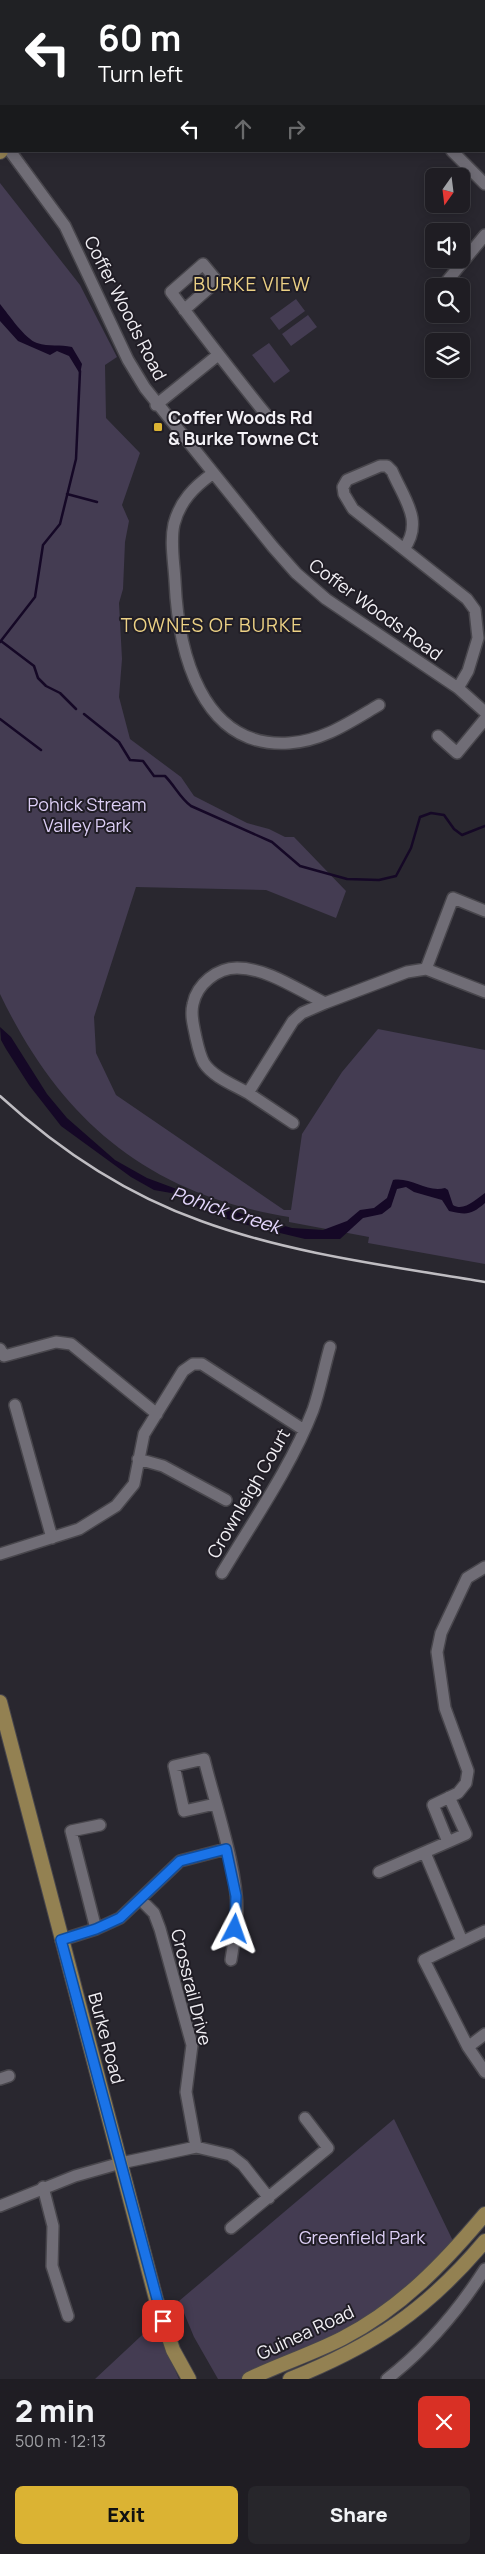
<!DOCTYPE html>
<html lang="en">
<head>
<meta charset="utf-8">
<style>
  :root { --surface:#1f1d23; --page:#27262b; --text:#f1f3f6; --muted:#a1a2a6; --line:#3c3b41; --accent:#dbb333 }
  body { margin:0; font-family:Manrope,sans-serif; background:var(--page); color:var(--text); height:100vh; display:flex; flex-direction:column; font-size:19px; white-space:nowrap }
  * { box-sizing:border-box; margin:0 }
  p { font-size:16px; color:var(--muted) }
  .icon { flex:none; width:28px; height:28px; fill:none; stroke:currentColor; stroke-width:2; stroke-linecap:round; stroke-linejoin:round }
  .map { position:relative; height:2379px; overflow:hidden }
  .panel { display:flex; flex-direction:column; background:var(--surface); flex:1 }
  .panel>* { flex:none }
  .hud { position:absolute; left:0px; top:0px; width:485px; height:152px; box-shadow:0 2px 12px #0003,0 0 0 1px var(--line); background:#202124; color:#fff; overflow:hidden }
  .needle { width:32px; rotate:194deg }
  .controls { position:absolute; left:425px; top:168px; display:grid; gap:10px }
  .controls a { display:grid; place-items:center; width:45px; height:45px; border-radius:8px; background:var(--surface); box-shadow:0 2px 12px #0003,0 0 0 1px var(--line); font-size:25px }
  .pin { position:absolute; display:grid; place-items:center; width:42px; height:42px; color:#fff; margin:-21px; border-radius:10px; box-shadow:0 2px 8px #0006 }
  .me { position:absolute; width:55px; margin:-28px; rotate:4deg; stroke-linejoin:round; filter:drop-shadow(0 0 4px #0008) }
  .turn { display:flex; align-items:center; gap:18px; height:105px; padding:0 15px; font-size:22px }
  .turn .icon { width:65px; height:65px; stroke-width:2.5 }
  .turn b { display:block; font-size:35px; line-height:42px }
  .lanes { display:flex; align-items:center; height:48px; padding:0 15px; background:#0003; justify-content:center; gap:25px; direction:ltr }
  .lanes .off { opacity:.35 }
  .round { display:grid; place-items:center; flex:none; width:52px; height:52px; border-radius:8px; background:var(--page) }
  .head { display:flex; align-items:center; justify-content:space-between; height:85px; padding:0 15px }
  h1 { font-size:30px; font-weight:800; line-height:38px }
  .cta { display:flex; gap:10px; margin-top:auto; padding:10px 15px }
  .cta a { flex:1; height:58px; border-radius:8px; background:var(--accent); color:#111; font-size:20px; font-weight:800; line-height:58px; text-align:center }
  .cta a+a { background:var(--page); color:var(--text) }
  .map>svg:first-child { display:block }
</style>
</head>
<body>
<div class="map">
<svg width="485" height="2379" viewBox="0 0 485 2379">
  <rect width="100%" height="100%" fill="#29272f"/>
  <!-- green -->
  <path fill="#443c52" d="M0 0H119L120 1H1L0 109Z
    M0 183 80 285 117 357 105 365 106 418 140 453 122 505 129 521 125 542 123 589 119 603 122 659 119 697 130 739 181 777 194 796 247 823 269 829 285 837H294L346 891 336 918 266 890 136 887 94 1017 96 1053 116 1095 284 1210H291L302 1134 342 1072 378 1029 485 1050V1264L368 1243 369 1237 289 1222V1217C148 1194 61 1121 0 994Z
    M296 299 305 311 279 330 270 318Z
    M308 315 317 327 291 346 282 334Z
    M269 343 290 371 274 383 252 355Z
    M394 2119 453 2241 433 2265 372 2317 249 2379H218L194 2337 179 2301Z
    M155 2323 179 2379H95Z"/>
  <!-- water -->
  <path fill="#150826" d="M0 304C9 315 25 339 37 343 49 347 60 344 72 347L82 364 80 374 69 356 57 351 50 355 18 341 0 321Z
    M0 1027 11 1037 47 1094 67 1118 115 1160 147 1178 217 1204 245 1215 292 1228 323 1230 347 1221 360 1210 374 1208 387 1198 393 1180C412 1177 427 1193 445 1188L448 1190 453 1205C464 1212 476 1199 485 1193V1203C471 1215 467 1215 449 1211L442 1200 414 1192 406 1187 397 1189 391 1207 382 1214 363 1218 340 1239H305L239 1223 210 1213 171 1193 154 1190 131 1177 61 1126 29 1085 6 1049 1 1040Z"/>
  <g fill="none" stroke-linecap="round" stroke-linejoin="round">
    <!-- stream -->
    <path stroke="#150826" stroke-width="2.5" d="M67 494 97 502
      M1 641 34 666 38 678 46 686 60 693 76 709
      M0 642 35 597 43 545 60 524 76 459 80 371
      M84 714 119 742 130 760 143 761 154 776H165C175 786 180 798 191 806L272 842 300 866 347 879 379 880 396 876 411 848 420 817 431 813 444 815 454 829 462 835 485 826
      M0 719 41 750"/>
    <!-- minor casing -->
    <g stroke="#48464c" stroke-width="14">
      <path id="minor" d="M300 0 302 1
        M0 140 1 141
        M10 151 65 226 128 360 145 388 273 547 296 573 326 599 458 688 485 712
        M452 151 485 184
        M443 286 485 235
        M184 310 217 281 203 264 171 292C203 335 235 376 268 417
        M156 405 218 355
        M212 474C194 487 180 501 174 524 170 542 174 562 175 581 178 649 200 749 289 743 323 741 350 722 379 705
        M404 549C424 521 404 499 392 471L387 466H380L347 480 343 487 344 494 353 509 467 599 475 610 478 638 468 671 458 688
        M438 736 457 753 485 719
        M426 969 453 898 485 911
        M325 1003C298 990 267 968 237 968 217 968 197 984 193 1004 190 1016 194 1027 196 1038 198 1047 200 1056 204 1063 213 1077 234 1085 248 1093L293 1021 302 1013 325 1003 407 972 426 969 485 992
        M248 1093 293 1123
        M0 1349 4 1356 56 1342 71 1344 157 1414
        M15 1405 52 1538
        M138 1459 163 1466 226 1500
        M0 1554 79 1529 116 1506 134 1484 144 1434 183 1371 193 1364H202L304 1430
        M222 1573C253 1521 291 1467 313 1410 320 1390 324 1368 330 1347
        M215 1804 184 1811 174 1766 204 1759C215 1804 238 1869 237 1914 237 1929 233 1945 231 1960
        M448 1842 466 1834 449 1797
        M425 1853 462 1941
        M379 1872 448 1842 433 1805 458 1793 466 1783 468 1771 445 1708 437 1652 441 1633 467 1578 485 1567
        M141 1900 154 1913 160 1929 192 2045 186 2092 196 2147
        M96 1929 71 1831 100 1825
        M485 1931 424 1960 468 2047 485 2072
        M61 1940 96 1929 120 1918 180 1861 226 1849
        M468 2047 485 2034
        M0 2079 9 2076
        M43 2187 53 2226 52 2266 68 2316
        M0 2206 75 2176 121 2163 196 2147 230 2155 243 2165 269 2198
        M231 2228 328 2148 305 2118
        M387 2379C427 2348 458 2311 485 2269"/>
    </g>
    <!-- major casing -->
    <g stroke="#48464c" stroke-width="16">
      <path id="major" d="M151 1 153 0
        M176 1 178 0
        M0 129 1 128
        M0 152 1 151
        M0 1702 156 2299 173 2350 189 2379
        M249 2379C280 2364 312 2354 343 2338 401 2308 444 2263 485 2214
        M290 2379C373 2346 427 2310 485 2241"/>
    </g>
    <!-- minor -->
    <use href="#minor" stroke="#706d76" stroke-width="11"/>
    <!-- major -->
    <use href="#major" stroke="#938152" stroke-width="14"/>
    <!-- rail -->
    <path stroke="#bfbdc2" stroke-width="2.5" d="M0 1096C59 1150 125 1194 201 1221 291 1254 390 1266 485 1282"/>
  </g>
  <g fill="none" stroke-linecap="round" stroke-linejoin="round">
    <!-- route casing -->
    <g stroke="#114b97" stroke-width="12">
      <path id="route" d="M163 2321 61 1940 96 1929 120 1918 180 1861 226 1849 236 1896 235 1929"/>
    </g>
    <!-- route -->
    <use href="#route" stroke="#1a73e8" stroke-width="9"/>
  </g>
  <!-- markers -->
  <rect fill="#dbb333" stroke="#201d25" stroke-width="2" x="153" y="422" width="10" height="10" rx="2.5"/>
  <g text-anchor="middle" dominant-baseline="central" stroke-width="4" stroke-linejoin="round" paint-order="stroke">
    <!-- street labels -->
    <g font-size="18" fill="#f2f0f5" stroke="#201d25">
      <text transform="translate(126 308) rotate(63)">Coffer Woods Road</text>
      <text transform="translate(376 609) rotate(36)">Coffer Woods Road</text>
      <text transform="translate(248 1493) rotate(-60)">Crownleigh Court</text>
      <text transform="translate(192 1987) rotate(76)">Crossrail Drive</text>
      <text transform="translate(107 2038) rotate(75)">Burke Road</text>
      <text transform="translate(305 2332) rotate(-25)">Guinea Road</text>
    </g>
    <!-- poi labels -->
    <g font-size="18" font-weight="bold" fill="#f2f0f5" stroke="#201d25" text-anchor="start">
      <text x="168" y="417">Coffer Woods Rd<tspan x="168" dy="21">&amp; Burke Towne Ct</tspan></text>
    </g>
    <!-- park labels -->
    <g font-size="18" fill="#ddcff6" stroke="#201d25">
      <text x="87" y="804">Pohick Stream<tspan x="87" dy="21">Valley Park</tspan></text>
      <text x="362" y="2237">Greenfield Park</text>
    </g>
    <!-- neighbourhood labels -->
    <g font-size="19" letter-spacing="1" fill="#ecd185" stroke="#201d25">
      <text x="252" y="284">BURKE VIEW</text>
      <text x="212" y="625">TOWNES OF BURKE</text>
    </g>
    <!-- water labels -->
    <g font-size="19" font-style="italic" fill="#e5d7fe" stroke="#201d25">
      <text transform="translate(226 1210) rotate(18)">Pohick Creek</text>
    </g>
  </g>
</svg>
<div class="controls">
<a><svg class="needle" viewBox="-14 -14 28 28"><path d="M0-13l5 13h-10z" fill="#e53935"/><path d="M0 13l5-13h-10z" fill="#a1a2a6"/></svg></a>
<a><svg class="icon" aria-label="sound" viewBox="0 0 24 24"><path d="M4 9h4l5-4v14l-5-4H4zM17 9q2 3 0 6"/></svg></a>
<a><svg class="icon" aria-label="search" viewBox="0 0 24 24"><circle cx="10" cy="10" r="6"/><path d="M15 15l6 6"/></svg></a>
<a><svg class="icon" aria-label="layers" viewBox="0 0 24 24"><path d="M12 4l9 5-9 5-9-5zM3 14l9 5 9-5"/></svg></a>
</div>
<div class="pin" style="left:163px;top:2321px;background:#d93025"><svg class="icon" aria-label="arrive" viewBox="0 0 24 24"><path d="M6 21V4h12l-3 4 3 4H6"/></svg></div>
<svg class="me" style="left:235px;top:1929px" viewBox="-20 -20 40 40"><path d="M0-17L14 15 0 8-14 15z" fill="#1a73e8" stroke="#fff" stroke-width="4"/></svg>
<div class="hud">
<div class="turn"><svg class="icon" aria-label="left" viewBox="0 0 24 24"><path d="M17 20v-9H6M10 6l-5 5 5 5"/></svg><div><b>60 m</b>Turn left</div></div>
<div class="lanes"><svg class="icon" aria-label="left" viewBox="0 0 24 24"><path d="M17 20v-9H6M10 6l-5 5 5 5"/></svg><svg class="icon off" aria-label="ahead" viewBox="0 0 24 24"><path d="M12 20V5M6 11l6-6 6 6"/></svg><svg class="icon off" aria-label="right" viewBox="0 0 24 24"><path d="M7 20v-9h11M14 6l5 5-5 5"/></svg></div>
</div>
</div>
<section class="panel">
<div class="head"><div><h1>2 min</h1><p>500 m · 12:13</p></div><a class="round" style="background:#d93025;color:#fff"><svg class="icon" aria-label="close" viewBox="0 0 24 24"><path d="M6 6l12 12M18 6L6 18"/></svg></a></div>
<div class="cta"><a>Exit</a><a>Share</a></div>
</section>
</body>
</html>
